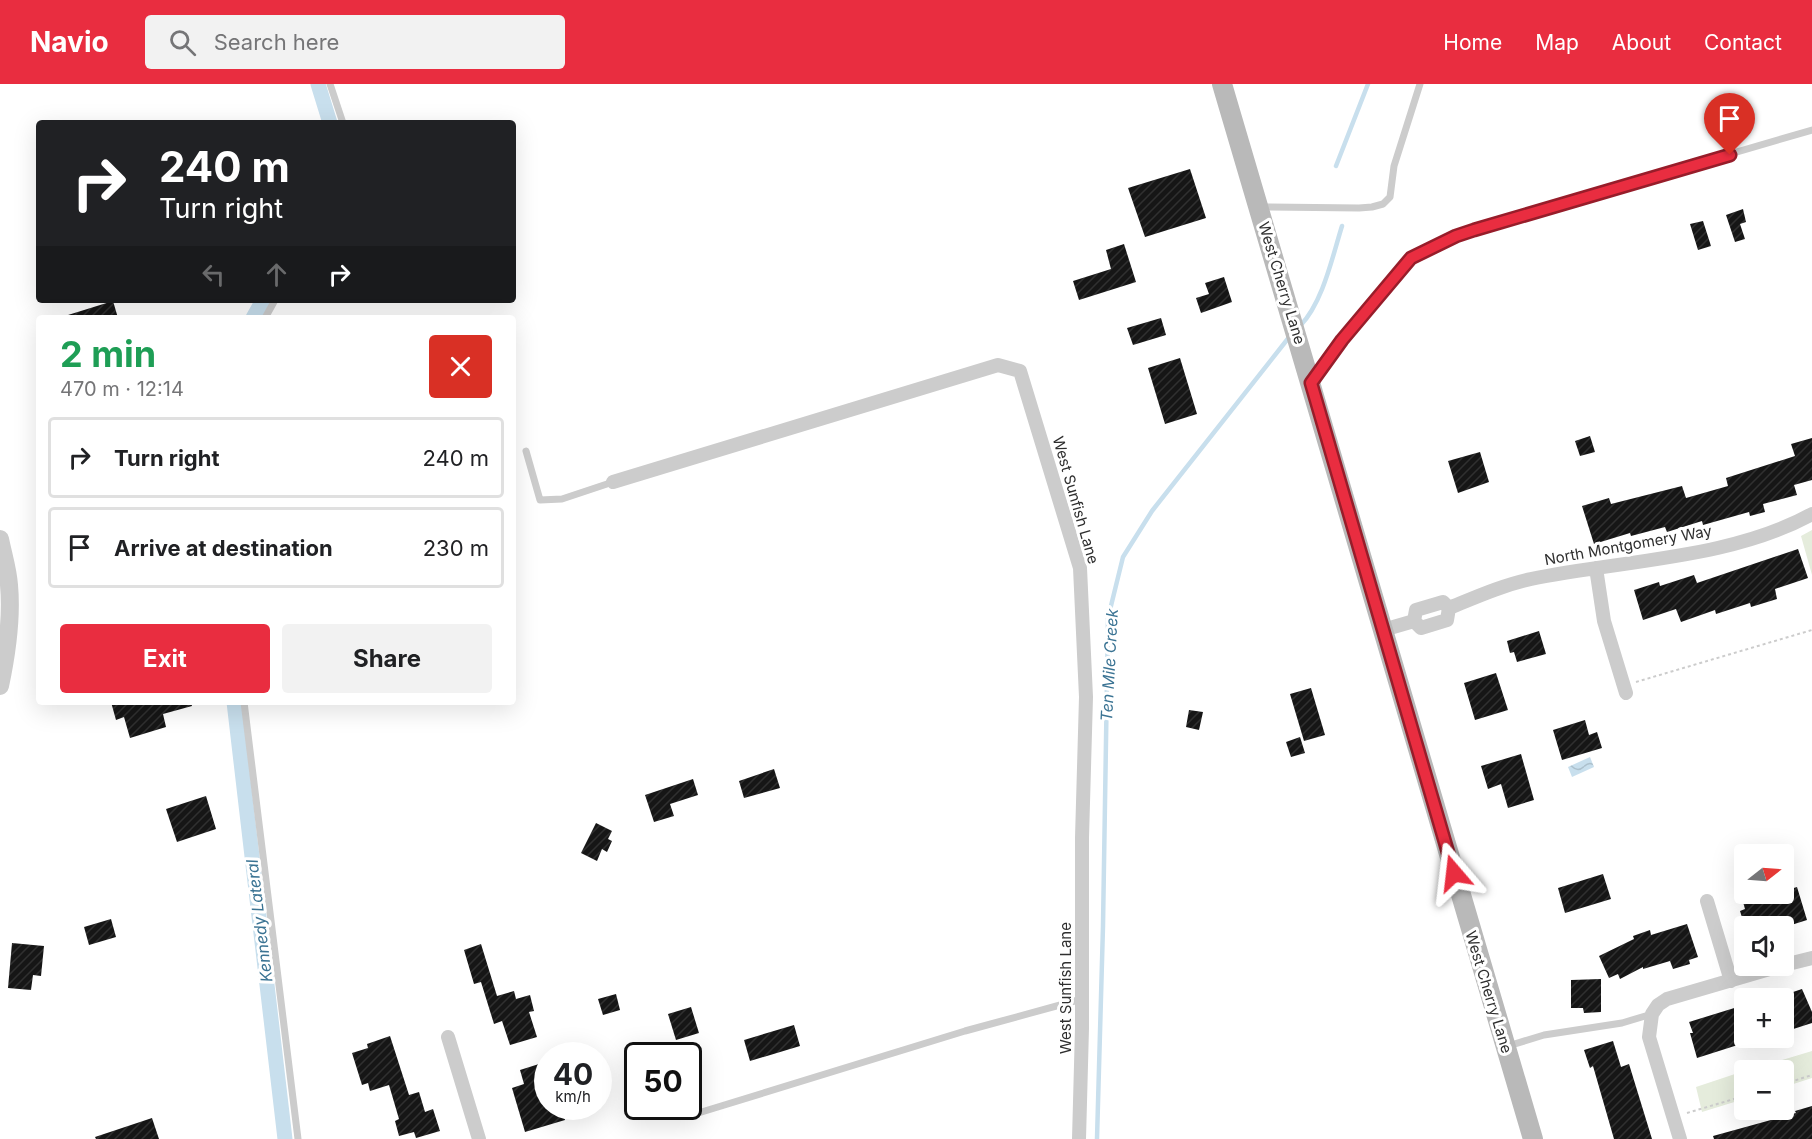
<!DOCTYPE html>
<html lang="en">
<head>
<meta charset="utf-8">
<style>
  :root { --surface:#fff; --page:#f2f2f2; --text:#202124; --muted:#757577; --line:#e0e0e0; --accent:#e92d40 }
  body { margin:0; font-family:Inter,sans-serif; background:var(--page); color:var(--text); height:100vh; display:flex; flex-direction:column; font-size:22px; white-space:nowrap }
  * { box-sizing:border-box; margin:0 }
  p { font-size:20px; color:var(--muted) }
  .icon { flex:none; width:33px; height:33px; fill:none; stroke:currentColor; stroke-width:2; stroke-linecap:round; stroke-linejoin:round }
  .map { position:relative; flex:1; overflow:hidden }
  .details { position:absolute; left:36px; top:231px; width:480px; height:390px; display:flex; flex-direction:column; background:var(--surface); border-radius:6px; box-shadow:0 6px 24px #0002 }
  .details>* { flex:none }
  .top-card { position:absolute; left:36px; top:36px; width:480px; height:183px; border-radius:6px; box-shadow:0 6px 24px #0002; background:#202124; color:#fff; overflow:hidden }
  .needle { width:39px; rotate:73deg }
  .buttons { position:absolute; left:1734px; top:760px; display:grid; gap:12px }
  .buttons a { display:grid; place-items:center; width:60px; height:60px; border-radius:6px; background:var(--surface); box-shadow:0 6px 24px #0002; font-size:30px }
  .speed { position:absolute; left:534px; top:958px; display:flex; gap:12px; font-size:30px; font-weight:700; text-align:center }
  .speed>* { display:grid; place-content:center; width:78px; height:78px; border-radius:50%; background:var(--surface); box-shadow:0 6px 24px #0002; line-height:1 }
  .speed small { font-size:15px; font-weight:400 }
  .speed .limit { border:3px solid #111; border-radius:9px; background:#fff; color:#111 }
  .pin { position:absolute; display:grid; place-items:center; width:51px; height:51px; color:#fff; margin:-62px -26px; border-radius:50% 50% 50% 0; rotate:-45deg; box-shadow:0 0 6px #0007 }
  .pin .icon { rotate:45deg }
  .me { position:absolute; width:66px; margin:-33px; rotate:343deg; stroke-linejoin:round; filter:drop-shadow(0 0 4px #0008) }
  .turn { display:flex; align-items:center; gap:21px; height:126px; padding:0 24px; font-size:27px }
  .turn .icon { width:78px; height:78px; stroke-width:2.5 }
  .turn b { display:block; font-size:42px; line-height:51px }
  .lanes { display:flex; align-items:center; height:57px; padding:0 24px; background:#0003; justify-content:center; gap:30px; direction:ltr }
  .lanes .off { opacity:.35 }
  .round { display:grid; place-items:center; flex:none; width:63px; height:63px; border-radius:6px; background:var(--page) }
  .summary { display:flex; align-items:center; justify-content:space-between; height:102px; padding:0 24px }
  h1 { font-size:36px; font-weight:700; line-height:45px; color:#1e9e55 }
  .cta { display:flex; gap:12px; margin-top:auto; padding:12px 24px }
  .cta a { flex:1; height:69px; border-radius:6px; background:var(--accent); color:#fff; font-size:24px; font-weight:700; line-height:69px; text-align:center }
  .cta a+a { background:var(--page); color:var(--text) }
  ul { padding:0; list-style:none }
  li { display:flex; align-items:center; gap:18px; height:81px; margin:0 12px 9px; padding:0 12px; border:3px solid var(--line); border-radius:6px }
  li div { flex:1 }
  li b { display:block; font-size:22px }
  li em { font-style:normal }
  header { display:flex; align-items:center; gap:36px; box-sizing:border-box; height:84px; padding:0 30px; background:var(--accent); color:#fff }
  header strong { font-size:28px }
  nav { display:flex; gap:33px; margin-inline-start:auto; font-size:21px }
  .search { width:420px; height:54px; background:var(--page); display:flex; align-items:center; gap:15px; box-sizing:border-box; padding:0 21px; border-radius:6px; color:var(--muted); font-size:22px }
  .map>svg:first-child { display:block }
</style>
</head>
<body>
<header>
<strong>Navio</strong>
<div class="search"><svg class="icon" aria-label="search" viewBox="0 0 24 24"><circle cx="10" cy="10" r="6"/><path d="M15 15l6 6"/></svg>Search here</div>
<nav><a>Home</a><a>Map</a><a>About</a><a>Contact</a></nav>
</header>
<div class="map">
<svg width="1812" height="1055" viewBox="0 0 1812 1055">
  <defs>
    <pattern id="water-waves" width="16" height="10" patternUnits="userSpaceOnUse" patternTransform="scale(1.5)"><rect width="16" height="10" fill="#c8dfed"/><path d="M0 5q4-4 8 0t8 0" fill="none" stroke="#acc0cc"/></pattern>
    <pattern id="building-hatch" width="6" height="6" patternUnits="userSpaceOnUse" patternTransform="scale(1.5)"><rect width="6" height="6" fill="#161616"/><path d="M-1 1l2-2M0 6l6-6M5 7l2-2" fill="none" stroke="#303030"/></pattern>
  </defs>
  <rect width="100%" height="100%" fill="#fff"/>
  <!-- green -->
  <path fill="#e5ecdc" d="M1812 446V491L1801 452Z
    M1812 967V994L1784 1003V987H1746Z
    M1744 987V1015L1702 1028 1696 1003Z"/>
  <!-- water -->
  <path fill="url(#water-waves)" d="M1590 673 1594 683 1572 693 1568 683Z"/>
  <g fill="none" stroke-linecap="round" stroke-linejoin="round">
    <!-- stream -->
    <path stroke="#c8dfed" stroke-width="4.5" d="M1336 82 1368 0
      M1300 242C1323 218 1332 174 1342 142
      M1097 1055 1103 842 1108 534 1123 473 1152 427 1290 252"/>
    <!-- canal -->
    <path stroke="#c8dfed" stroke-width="15" d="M318 0 330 39
      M253 234 263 216
      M234 618 285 1055"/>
  </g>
  <!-- building -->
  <path fill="url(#building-hatch)" d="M1190 85 1206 134 1145 153 1128 104Z
    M1743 125 1746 138 1740 140 1745 155 1735 158 1726 131Z
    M1703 137 1711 162 1698 166 1690 140Z
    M1124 160 1136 198 1079 216 1073 197 1111 185 1106 166Z
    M1224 193 1232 218 1201 229 1196 214 1209 210 1205 199Z
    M113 217 118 234H69L68 231Z
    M1161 234 1166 251 1133 261 1127 244Z
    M1180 274 1197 330 1165 340 1148 284Z
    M1590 352 1595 368 1580 372 1575 357Z
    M1812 354V396L1794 401 1797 411 1763 420 1765 428 1750 432 1749 428 1703 441 1702 437 1667 448 1665 443 1631 452 1630 449 1594 460 1582 422 1609 414 1611 420 1682 402 1686 414 1728 402 1726 394 1795 372 1791 360Z
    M1480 368 1489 398 1458 409 1448 377Z
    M1798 465 1808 494 1775 505 1777 515 1751 523 1750 519 1716 530 1715 526 1681 538 1676 525 1643 536 1634 506 1659 498 1660 502 1694 491 1697 499Z
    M1539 547 1546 570 1517 578 1514 568 1510 569 1507 557Z
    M1496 589 1508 626 1475 636 1464 599Z
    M1311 604 1325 651 1304 657 1290 610Z
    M111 618H191L192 622 163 630 166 643 130 654 124 633 116 636Z
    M1189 626 1203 628 1199 646 1186 643Z
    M1585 636 1589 651 1597 648 1602 664 1562 676 1553 646Z
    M1300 653 1305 669 1291 673 1286 658Z
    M1521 670 1534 716 1508 724 1501 700 1488 705 1481 682Z
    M774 685 780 704 744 714 739 697Z
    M693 695 698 711 670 720 674 732 654 738 645 711Z
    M206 712 216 745 177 758 166 725Z
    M596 739 612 747 608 755 612 757 607 768 602 765 597 777 581 769Z
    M1603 790 1611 815 1565 829 1558 804Z
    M1797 803 1807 836 1785 843H1745L1740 827 1745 825 1743 818 1752 815 1751 810H1784V807Z
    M111 835 116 853 89 861 84 843Z
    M1687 840 1698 873 1689 876 1690 880 1673 885 1670 877 1643 885V883L1620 895 1618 890 1609 894 1599 872 1634 855 1633 852 1650 846 1651 851Z
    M12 859 44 862 41 892 33 891 31 906 8 904Z
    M481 860 497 912 514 907 516 915 530 911 534 927 529 928 537 953 510 961 502 937 494 940 481 898 474 900 464 866Z
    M1601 895V928L1584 929 1583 924H1571V896Z
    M1802 905 1812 928V939L1784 948V911Z
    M616 910 620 926 603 931 598 915Z
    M1744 921V959L1697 974 1690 949H1693L1689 938Z
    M691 923 699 949 676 956 668 930Z
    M794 941 800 962 750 977 744 956Z
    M390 952 409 1011 419 1008 425 1028 433 1025 440 1047 416 1054 414 1048 399 1052 395 1037 399 1035 389 1001 370 1007 368 999 362 1001 352 969 368 964 367 960Z
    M1613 957 1621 983 1629 980 1652 1055H1614L1593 982 1590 984 1584 966Z
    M539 980 543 996 548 995V1023H562L565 1036 525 1048 512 1004 524 1000 520 986Z
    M1812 1022V1055H1714L1713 1052 1796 1029 1795 1027Z
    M152 1034 159 1055H96L95 1053Z"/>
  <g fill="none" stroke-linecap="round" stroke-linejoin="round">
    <!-- path -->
    <path stroke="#ccc" stroke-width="2" stroke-dasharray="3 3" stroke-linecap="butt" d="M1636 598 1812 546
      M1784 1000 1812 991
      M1687 1029 1744 1012"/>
    <!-- service -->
    <path stroke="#ccc" stroke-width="7" d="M330 0 343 39
      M1262 123 1359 124 1372 123 1383 120 1390 113 1394 82 1420 0
      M265 234 275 216
      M1313 297 1342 256 1411 174 1456 152 1511 134 1812 46
      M526 367 540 416 562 415 613 398
      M244 618 298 1055
      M1508 962 1544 951 1622 939 1652 930
      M665 1024 678 1030H695L965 947 1082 915"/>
    <!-- minor -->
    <path stroke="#ccc" stroke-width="14" d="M613 398 998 281 1020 287 1080 484 1086 613 1082 754V944L1079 1055
      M1596 484 1604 537 1626 609
      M1443 518 1449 524 1447 536 1421 544 1414 537 1416 526Z
      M1449 524C1476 513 1503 501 1531 495 1622 476 1731 475 1812 430
      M1383 546 1414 537
      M1707 817 1731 897
      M1784 881 1812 874
      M448 953 479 1055
      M1680 1055 1649 953 1652 930 1658 921 1667 915 1780 882"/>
    <!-- tertiary -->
    <path stroke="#ccc" stroke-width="18" d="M0 455C3 470 8 486 9 501 12 534 7 569 0 602"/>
    <!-- secondary -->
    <path stroke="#b9b9b9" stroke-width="20" d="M1222 0 1533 1055"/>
  </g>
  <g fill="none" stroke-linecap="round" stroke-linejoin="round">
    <!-- route casing -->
    <g stroke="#971d2a" stroke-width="15">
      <path id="route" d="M1454 789 1311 299 1342 256 1411 174 1456 152 1474 146 1730 71"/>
    </g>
    <!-- route -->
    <use href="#route" stroke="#e92d40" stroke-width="10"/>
  </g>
  <g text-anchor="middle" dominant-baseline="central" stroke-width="6" stroke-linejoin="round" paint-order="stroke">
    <!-- street labels -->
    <g font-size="15" fill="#2f2f2f" stroke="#fff">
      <text transform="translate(1282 199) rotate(73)">West Cherry Lane</text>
      <text transform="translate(1076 416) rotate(74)">West Sunfish Lane</text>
      <text transform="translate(1628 461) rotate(-10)">North Montgomery Way</text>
      <text transform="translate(1065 904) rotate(-90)">West Sunfish Lane</text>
      <text transform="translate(1489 908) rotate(73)">West Cherry Lane</text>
    </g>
    <!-- water labels -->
    <g font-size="16" font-style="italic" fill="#3a7393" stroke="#fff">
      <text transform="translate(1109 581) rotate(-87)">Ten Mile Creek</text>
      <text transform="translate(259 837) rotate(-97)">Kennedy Lateral</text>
    </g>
  </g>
</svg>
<div class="buttons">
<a><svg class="needle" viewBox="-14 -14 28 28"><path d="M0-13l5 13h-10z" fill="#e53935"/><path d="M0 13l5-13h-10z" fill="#757577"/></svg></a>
<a><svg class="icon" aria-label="sound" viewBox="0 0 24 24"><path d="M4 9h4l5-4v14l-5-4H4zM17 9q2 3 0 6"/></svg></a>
<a>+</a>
<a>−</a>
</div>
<div class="speed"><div>40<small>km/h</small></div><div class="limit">50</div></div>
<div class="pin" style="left:1730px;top:71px;background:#d93025"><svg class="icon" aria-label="arrive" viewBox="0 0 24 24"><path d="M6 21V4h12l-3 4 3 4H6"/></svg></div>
<svg class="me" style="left:1454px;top:789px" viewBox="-20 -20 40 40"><path d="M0-17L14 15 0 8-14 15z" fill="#e92d40" stroke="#fff" stroke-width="4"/></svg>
<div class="top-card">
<div class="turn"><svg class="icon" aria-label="right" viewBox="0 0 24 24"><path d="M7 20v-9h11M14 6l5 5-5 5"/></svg><div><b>240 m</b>Turn right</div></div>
<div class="lanes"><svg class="icon off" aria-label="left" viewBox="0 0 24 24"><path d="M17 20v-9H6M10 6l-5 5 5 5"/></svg><svg class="icon off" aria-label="ahead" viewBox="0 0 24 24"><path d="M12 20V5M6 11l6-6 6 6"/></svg><svg class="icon" aria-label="right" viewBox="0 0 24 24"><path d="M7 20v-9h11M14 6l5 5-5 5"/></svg></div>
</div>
<section class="details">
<div class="summary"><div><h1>2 min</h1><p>470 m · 12:14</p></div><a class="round" style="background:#d93025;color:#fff"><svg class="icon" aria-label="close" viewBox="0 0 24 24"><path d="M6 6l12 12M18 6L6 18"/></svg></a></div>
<ul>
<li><svg class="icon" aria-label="right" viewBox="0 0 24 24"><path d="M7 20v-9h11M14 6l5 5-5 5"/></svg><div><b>Turn right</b></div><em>240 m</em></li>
<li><svg class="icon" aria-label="arrive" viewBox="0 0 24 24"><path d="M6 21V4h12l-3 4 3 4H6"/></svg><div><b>Arrive at destination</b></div><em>230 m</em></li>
</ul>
<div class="cta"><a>Exit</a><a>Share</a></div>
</section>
</div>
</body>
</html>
